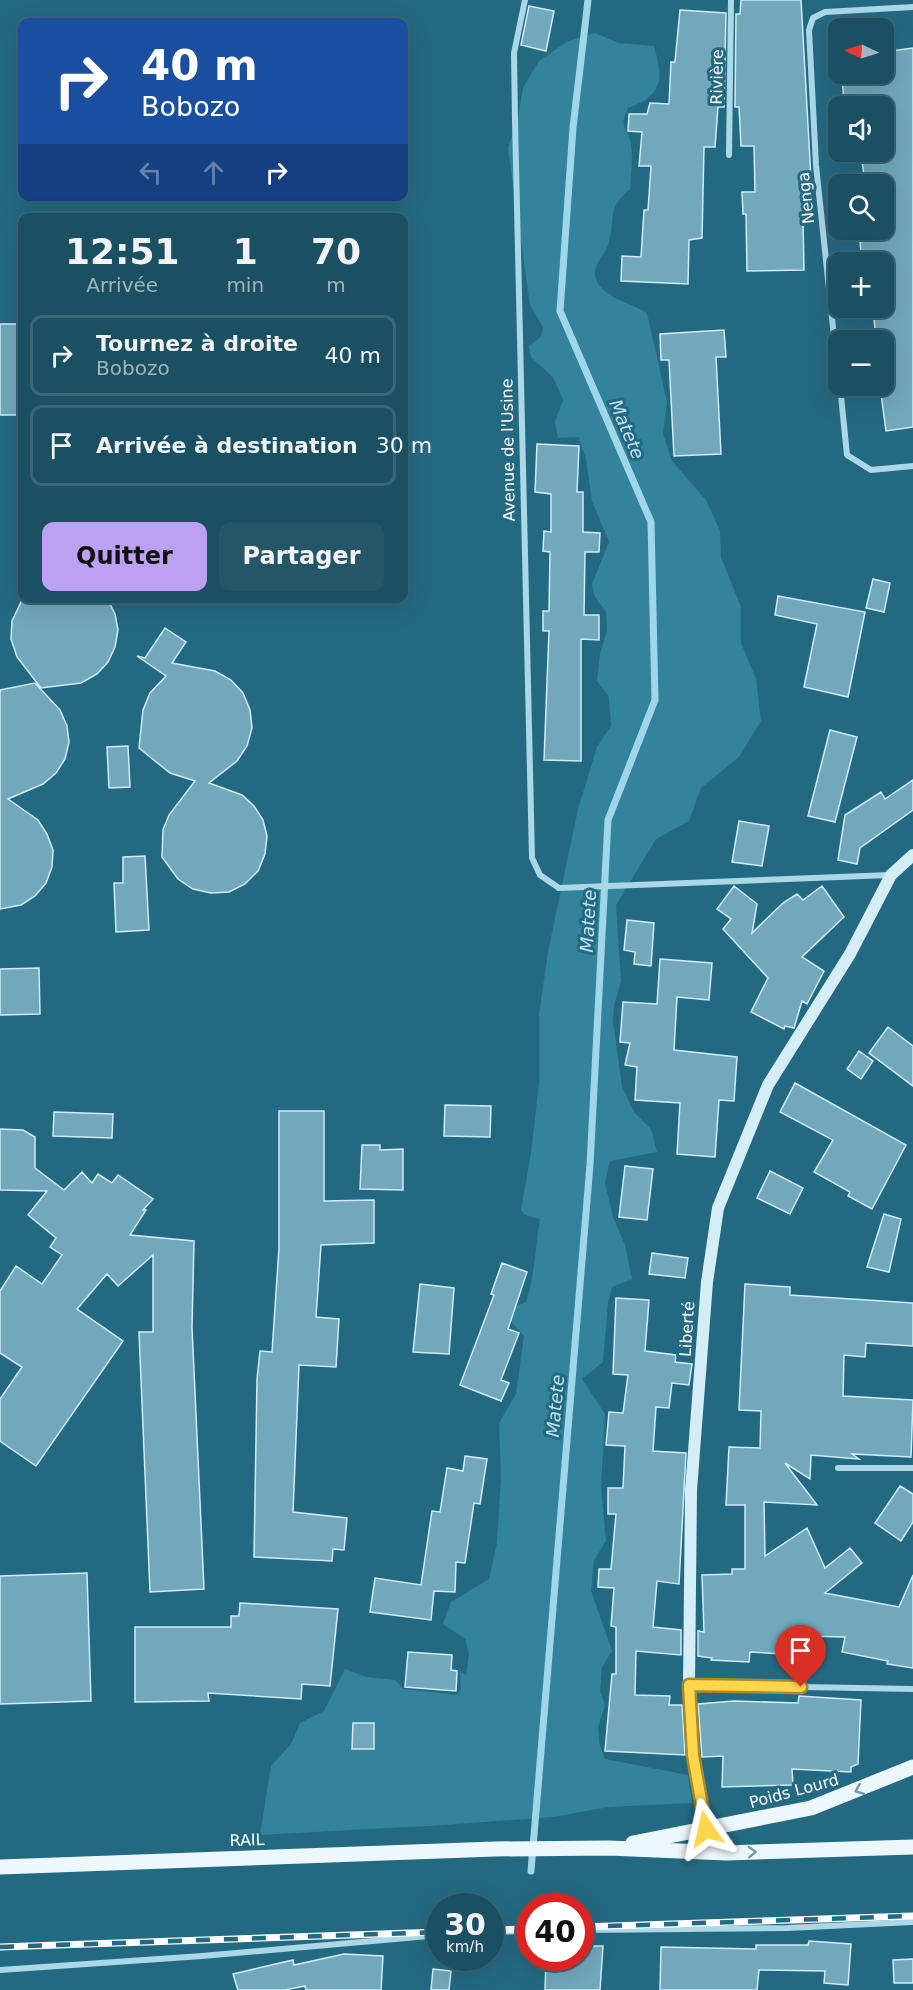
<!DOCTYPE html>
<html lang="fr">
<head>
<meta charset="utf-8">
<style>
  :root { --surface:#1b4f62; --page:#245668; --text:#f1f3f6; --muted:#a0b5be; --line:#396677; --accent:#bca0f2 }
  body { margin:0; font-family:"DejaVu Sans",sans-serif; background:var(--page); color:var(--text); height:100vh; display:flex; flex-direction:column; font-size:22px; white-space:nowrap }
  * { box-sizing:border-box; margin:0 }
  p { font-size:20px; color:var(--muted) }
  .icon { flex:none; width:33px; height:33px; fill:none; stroke:currentColor; stroke-width:2; stroke-linecap:round; stroke-linejoin:round }
  .map { position:relative; flex:1; overflow:hidden }
  .side { position:absolute; left:18px; top:213px; width:390px; height:390px; display:flex; flex-direction:column; background:var(--surface); border-radius:12px; box-shadow:0 6px 24px #0002,0 0 0 2px var(--line) }
  .side>* { flex:none }
  .banner { position:absolute; left:18px; top:18px; width:390px; height:183px; border-radius:12px; box-shadow:0 6px 24px #0002,0 0 0 2px var(--line); background:#1a4fa0; color:#fff; overflow:hidden }
  .needle { width:39px; rotate:274deg }
  .buttons { position:absolute; left:828px; top:18px; display:grid; gap:12px }
  .buttons a { display:grid; place-items:center; width:66px; height:66px; border-radius:12px; background:var(--surface); box-shadow:0 6px 24px #0002,0 0 0 2px var(--line); font-size:30px }
  .speed { position:absolute; left:426px; top:1893px; display:flex; gap:12px; font-size:30px; font-weight:700; text-align:center }
  .speed>* { display:grid; place-content:center; width:78px; height:78px; border-radius:50%; background:var(--surface); box-shadow:0 6px 24px #0002,0 0 0 2px var(--line); line-height:1 }
  .speed small { font-size:15px; font-weight:400 }
  .speed .limit { border:9px solid #d22; background:#fff; color:#111 }
  .pin { position:absolute; display:grid; place-items:center; width:51px; height:51px; color:#fff; margin:-62px -26px; border-radius:50% 50% 50% 0; rotate:-45deg; box-shadow:0 0 6px #0007 }
  .pin .icon { rotate:45deg }
  .me { position:absolute; width:66px; margin:-33px; rotate:349deg; stroke-linejoin:round; filter:drop-shadow(0 0 4px #0008) }
  .turn { display:flex; align-items:center; gap:21px; height:126px; padding:0 24px; font-size:27px }
  .turn .icon { width:78px; height:78px; stroke-width:2.5 }
  .turn b { display:block; font-size:42px; line-height:51px }
  .lanes { display:flex; align-items:center; height:57px; padding:0 24px; background:#0003; justify-content:center; gap:30px; direction:ltr }
  .lanes .off { opacity:.35 }
  .eta { display:flex; justify-content:space-evenly; align-items:center; height:102px; text-align:center }
  .eta b { font-size:36px; font-weight:700; line-height:42px }
  .button { display:flex; gap:12px; margin-top:auto; padding:12px 24px }
  .button a { flex:1; height:69px; border-radius:12px; background:var(--accent); color:#111; font-size:24px; font-weight:700; line-height:69px; text-align:center }
  .button a+a { background:var(--page); color:var(--text) }
  ul { padding:0; list-style:none }
  li { display:flex; align-items:center; gap:18px; height:81px; margin:0 12px 9px; padding:0 12px; border:3px solid var(--line); border-radius:12px }
  li div { flex:1 }
  li b { display:block; font-size:22px }
  li em { font-style:normal }
  .map>svg:first-child { display:block }
</style>
</head>
<body>
<div class="map">
<svg width="913" height="1990" viewBox="0 0 913 1990">
  <rect width="100%" height="100%" fill="#246982"/>
  <!-- green -->
  <path fill="#34839d" d="M595 33 619 43 654 46C663 78 664 95 628 108 618 130 628 127 631 144 633 158 631 175 630 189 606 209 616 217 609 242 605 257 587 268 599 285 608 298 634 305 647 313L667 402 663 434 672 461 706 500 720 531 721 557 741 607V643L756 679 761 721 739 757 701 788 689 821 656 839 616 905 621 981 614 1005 613 1021 622 1087 634 1112 651 1129 657 1152 610 1161 605 1183 613 1217 625 1245 632 1279 612 1287 608 1302 603 1362 582 1379 605 1414 601 1487 606 1541 594 1560 591 1591 612 1651 602 1667 600 1691 605 1705 598 1727 599 1743 605 1759 688 1775 692 1803 609 1807 552 1817 444 1825 260 1835 271 1766 291 1744 300 1723 324 1711 345 1669 366 1677 395 1680 403 1689 457 1695 461 1689 460 1672 466 1675 469 1654 465 1639 443 1624 451 1602 489 1579 497 1543 501 1477 499 1423 516 1394 524 1336 510 1320V1309L526 1302C535 1275 535 1248 540 1219L525 1215 521 1210 531 1153 539 1083V1015L548 952 578 809 597 747 611 726 609 697 597 681 600 653 607 631 606 612 594 595 592 584 609 542 592 501 586 459 579 437 558 438 555 422 563 400 553 377 531 357 529 346 541 337 543 327 530 305 508 148 518 117 523 88 539 61 568 41Z"/>
  <g fill="none" stroke-linecap="round" stroke-linejoin="round">
    <!-- stream -->
    <path stroke="#a0d7e8" stroke-width="7" d="M531 1871 590 1165 608 820 655 700 651 522 560 311 573 128 588 0"/>
  </g>
  <!-- building -->
  <path fill="#71a8bb" stroke="#cfecf6" stroke-width="1.5" d="M741 0H801L811 179V222H803L804 270 747 271 746 214H743L742 192H755L754 146H741L739 107H735L736 14H740Z
    M529 6 554 11 546 51 521 45Z
    M680 10 726 13 724 107H718L715 147H704L702 238 689 240 688 284 621 281 622 256 641 257 644 210H648L651 166H639L642 132 628 131 629 114H647L650 103 669 104 671 62H675Z
    M913 48V427L886 431 880 386H884V340H876L873 308H884V262H862L860 242 865 241 864 230H884V184H865L861 152H884V106H844L842 74H884V52Z
    M0 324H22V415H0Z
    M724 330 726 357H716L721 454 674 456 669 360H661L660 334Z
    M537 444 579 446 577 492H583V532L600 533 599 552H585L584 615H599V640L581 639V761L544 760 549 631H543V611H549L550 552 543 551 544 531 551 532V494L535 492Z
    M873 579 890 583 884 612 866 608Z
    M778 596 865 612 848 697 804 687 817 624 775 615Z
    M23 598H107L115 614 118 630 115 647 108 662 97 674 81 683 41 688 17 657 11 639 12 621Z
    M165 628 186 642 172 663 215 671 231 680 243 693 250 710 252 728 247 746 237 761 209 783 242 795 254 806 263 820 267 836 265 854 258 871 245 884 229 892 211 893 193 889 178 879 162 857 163 830 169 815 195 781 170 773 139 748 143 710 150 693 166 676 137 656 145 658Z
    M35 683 60 710 67 726 69 742 65 759 56 773 43 784 8 799 38 820 47 834 53 850 52 867 46 883 35 896 21 905 0 909V690Z
    M830 730 857 737 835 822 808 816Z
    M128 746 130 787 109 788 107 747Z
    M913 780V810L860 848 857 864 838 860 845 815 881 792 885 799Z
    M739 821 769 826 762 866 732 862Z
    M145 856 149 930 116 932 114 883H123V857Z
    M734 886 757 904 752 933 783 903 797 894 803 900 822 886 844 917 802 957 824 971 807 1004 802 1001 794 1028 785 1026 784 1029 751 1012 768 978 723 929 731 919 717 909Z
    M627 920 654 923 651 966 634 964 635 952 624 950Z
    M660 959 712 963 709 1000 677 997 674 1050 737 1057 734 1101 719 1100 715 1157 677 1154 680 1103 635 1100 637 1067 625 1065 630 1043 620 1042 623 1002 657 1004Z
    M39 968 40 1014 0 1015V969Z
    M888 1027 913 1046V1086L869 1053Z
    M859 1051 873 1061 861 1079 847 1069Z
    M795 1083 906 1145 872 1209 848 1196 850 1192 814 1172 833 1140 780 1112Z
    M445 1105 491 1106 490 1137 444 1136Z
    M279 1111H324V1201L374 1200V1243L321 1245 316 1317 339 1319 336 1367 299 1365 293 1512 347 1518 344 1550 333 1549 332 1561 254 1557 257 1379 260 1351 272 1352 279 1248Z
    M54 1112 113 1114 112 1138 53 1136Z
    M0 1129 23 1130 35 1137V1168L64 1190 82 1172 92 1183 98 1174 112 1183 118 1175 153 1199 143 1210H146L130 1235 194 1241 192 1327 204 1589 150 1592 139 1332H153V1255L118 1286 107 1274 77 1309 123 1341 36 1466 0 1441V1399L22 1367 0 1353V1291L16 1266 42 1284 62 1255 50 1247 56 1238 28 1215 47 1191 0 1190Z
    M362 1145H380V1150L403 1149V1190L360 1189Z
    M625 1166 653 1169 647 1220 619 1217Z
    M770 1171 803 1188 790 1214 757 1198Z
    M884 1214 901 1219 889 1272 867 1267Z
    M652 1253 688 1258 685 1278 649 1274Z
    M502 1263 527 1272 508 1329 519 1333 501 1380 509 1383 501 1401 460 1385 494 1295 491 1294Z
    M420 1284 454 1288 449 1354 413 1352Z
    M745 1284 790 1287V1295L913 1303V1346L866 1343 865 1357 844 1355 843 1396 913 1400 911 1457 852 1454 859 1459 811 1455 810 1479 785 1463 817 1505 764 1502 765 1556 807 1528 825 1568 850 1548 862 1563 825 1593 899 1607 913 1575V1668L887 1664 888 1661 842 1652 845 1637 801 1636 800 1655 750 1652 749 1662 711 1660 712 1658 698 1656V1631L704 1632 702 1575 732 1574V1569H745V1505H726L729 1447 760 1448 761 1411 739 1410Z
    M616 1298 649 1300 645 1351 676 1355 675 1362 692 1364 689 1385 672 1383 669 1408 656 1407 653 1451 686 1453 679 1584 657 1581 653 1627 681 1630V1655L636 1651 635 1695 670 1696 669 1705H682L685 1755 605 1751 612 1674H616V1627L611 1626 614 1588 598 1587 599 1569H611L616 1514H608V1488H623L625 1446 606 1445 609 1412 623 1413 628 1375 613 1374Z
    M465 1456 487 1459 480 1504 474 1503 465 1563 456 1562 455 1592 434 1591 431 1620 370 1612 375 1578 421 1585 432 1511 440 1512 447 1468 463 1471Z
    M900 1486 913 1494V1522L901 1541 875 1523Z
    M87 1573 91 1701 0 1704V1576Z
    M240 1603 338 1609 330 1686 302 1684 301 1699 208 1693 209 1701 135 1702V1627H231V1616H239Z
    M408 1652 452 1655 451 1670 457 1671 456 1691 405 1687Z
    M799 1696 861 1700 858 1764 851 1767V1772L792 1769 793 1785 722 1787 723 1756 702 1757 698 1704 734 1701 798 1703Z
    M353 1723H374V1749H352Z
    M809 1941 851 1944 848 1985 824 1983 825 1971 759 1970 757 1990H660L661 1947 756 1949V1945H808Z
    M580 1946H603L600 1990H545L546 1958H580Z
    M344 1954 383 1956 381 1990H306L305 1986 285 1990H238L233 1974 293 1960 294 1965Z
    M913 1959V1983H894L893 1960Z
    M433 1969 451 1971 449 1990H431Z"/>
  <g fill="none" stroke-linecap="round" stroke-linejoin="round">
    <!-- street -->
    <path stroke="#abd8e7" stroke-width="6" d="M525 0 514 53 515 121 532 858 540 875 559 888 890 875
      M729 155 731 0
      M838 375 816 165 809 30 813 18 825 12 913 7
      M840 386 847 455 871 470 913 466
      M838 1468H913
      M689 1685 913 1689
      M580 1930 787 1928 913 1922
      M490 1932 530 1931
      M0 1970 202 1956 440 1935"/>
    <!-- secondary -->
    <path stroke="#d5edf6" stroke-width="12" d="M706 1829 693 1755 689 1685 691 1490 707 1282 718 1208 768 1085 850 954 891 875 913 855"/>
    <!-- primary -->
    <path stroke="#edf8fd" stroke-width="15" d="M633 1843 811 1808 913 1767
      M0 1867 495 1849 609 1848 726 1853 913 1847"/>
    <!-- rail casing -->
    <g stroke="#fff" stroke-width="7">
      <path id="rail" d="M580 1927 913 1916
        M490 1930 530 1929
        M0 1947 440 1932"/>
    </g>
    <!-- rail -->
    <use href="#rail" stroke="#246982" stroke-width="4.5" stroke-dasharray="14" stroke-linecap="butt"/>
  </g>
  <!-- one-way arrows -->
  <defs><path id="oneway-chevron" d="M-2-3.5L2.5 0L-2 3.5" fill="none" stroke-width="1.6" stroke-linecap="round" stroke-linejoin="round" transform="scale(1.5)"/></defs>
  <g stroke="#6a9bad">
    <use href="#oneway-chevron" transform="translate(859 1790) rotate(158)"/>
    <use href="#oneway-chevron" transform="translate(752 1852) rotate(-2)"/>
  </g>
  <g fill="none" stroke-linecap="round" stroke-linejoin="round">
    <!-- route casing -->
    <g stroke="#a68a30" stroke-width="15">
      <path id="route" d="M706 1829 693 1755 689 1685 801 1687"/>
    </g>
    <!-- route -->
    <use href="#route" stroke="#ffd54a" stroke-width="10"/>
  </g>
  <g text-anchor="middle" dominant-baseline="central" stroke-width="6" stroke-linejoin="round" paint-order="stroke">
    <!-- street labels -->
    <g font-size="16" fill="#fff" stroke="#246982">
      <text transform="translate(717 77) rotate(-89)">Rivière</text>
      <text transform="translate(806 198) rotate(-96)">Nenga</text>
      <text transform="translate(508 450) rotate(-91)">Avenue de l'Usine</text>
      <text transform="translate(687 1329) rotate(-86)">Liberté</text>
      <text transform="translate(794 1791) rotate(-15)">Poids Lourd</text>
      <text transform="translate(247 1840) rotate(-2)">RAIL</text>
    </g>
    <!-- water labels -->
    <g font-size="18" font-style="italic" fill="#bee4f1" stroke="#246982">
      <text transform="translate(627 429) rotate(67)">Matete</text>
      <text transform="translate(588 921) rotate(-87)">Matete</text>
      <text transform="translate(555 1406) rotate(-85)">Matete</text>
    </g>
  </g>
</svg>
<div class="buttons">
<a><svg class="needle" viewBox="-14 -14 28 28"><path d="M0-13l5 13h-10z" fill="#e53935"/><path d="M0 13l5-13h-10z" fill="#a0b5be"/></svg></a>
<a><svg class="icon" aria-label="sound" viewBox="0 0 24 24"><path d="M4 9h4l5-4v14l-5-4H4zM17 9q2 3 0 6"/></svg></a>
<a><svg class="icon" aria-label="search" viewBox="0 0 24 24"><circle cx="10" cy="10" r="6"/><path d="M15 15l6 6"/></svg></a>
<a>+</a>
<a>−</a>
</div>
<div class="speed"><div>30<small>km/h</small></div><div class="limit">40</div></div>
<div class="pin" style="left:801px;top:1687px;background:#d93025"><svg class="icon" aria-label="arrive" viewBox="0 0 24 24"><path d="M6 21V4h12l-3 4 3 4H6"/></svg></div>
<svg class="me" style="left:706px;top:1829px" viewBox="-20 -20 40 40"><path d="M0-17L14 15 0 8-14 15z" fill="#ffd54a" stroke="#fff" stroke-width="4"/></svg>
<div class="banner">
<div class="turn"><svg class="icon" aria-label="right" viewBox="0 0 24 24"><path d="M7 20v-9h11M14 6l5 5-5 5"/></svg><div><b>40 m</b>Bobozo</div></div>
<div class="lanes"><svg class="icon off" aria-label="left" viewBox="0 0 24 24"><path d="M17 20v-9H6M10 6l-5 5 5 5"/></svg><svg class="icon off" aria-label="ahead" viewBox="0 0 24 24"><path d="M12 20V5M6 11l6-6 6 6"/></svg><svg class="icon" aria-label="right" viewBox="0 0 24 24"><path d="M7 20v-9h11M14 6l5 5-5 5"/></svg></div>
</div>
<section class="side">
<div class="eta">
<div><b>12:51</b><p>Arrivée</p></div>
<div><b>1</b><p>min</p></div>
<div><b>70</b><p>m</p></div>
</div>
<ul>
<li><svg class="icon" aria-label="right" viewBox="0 0 24 24"><path d="M7 20v-9h11M14 6l5 5-5 5"/></svg><div><b>Tournez à droite</b><p>Bobozo</p></div><em>40 m</em></li>
<li><svg class="icon" aria-label="arrive" viewBox="0 0 24 24"><path d="M6 21V4h12l-3 4 3 4H6"/></svg><div><b>Arrivée à destination</b></div><em>30 m</em></li>
</ul>
<div class="button"><a>Quitter</a><a>Partager</a></div>
</section>
</div>
</body>
</html>
